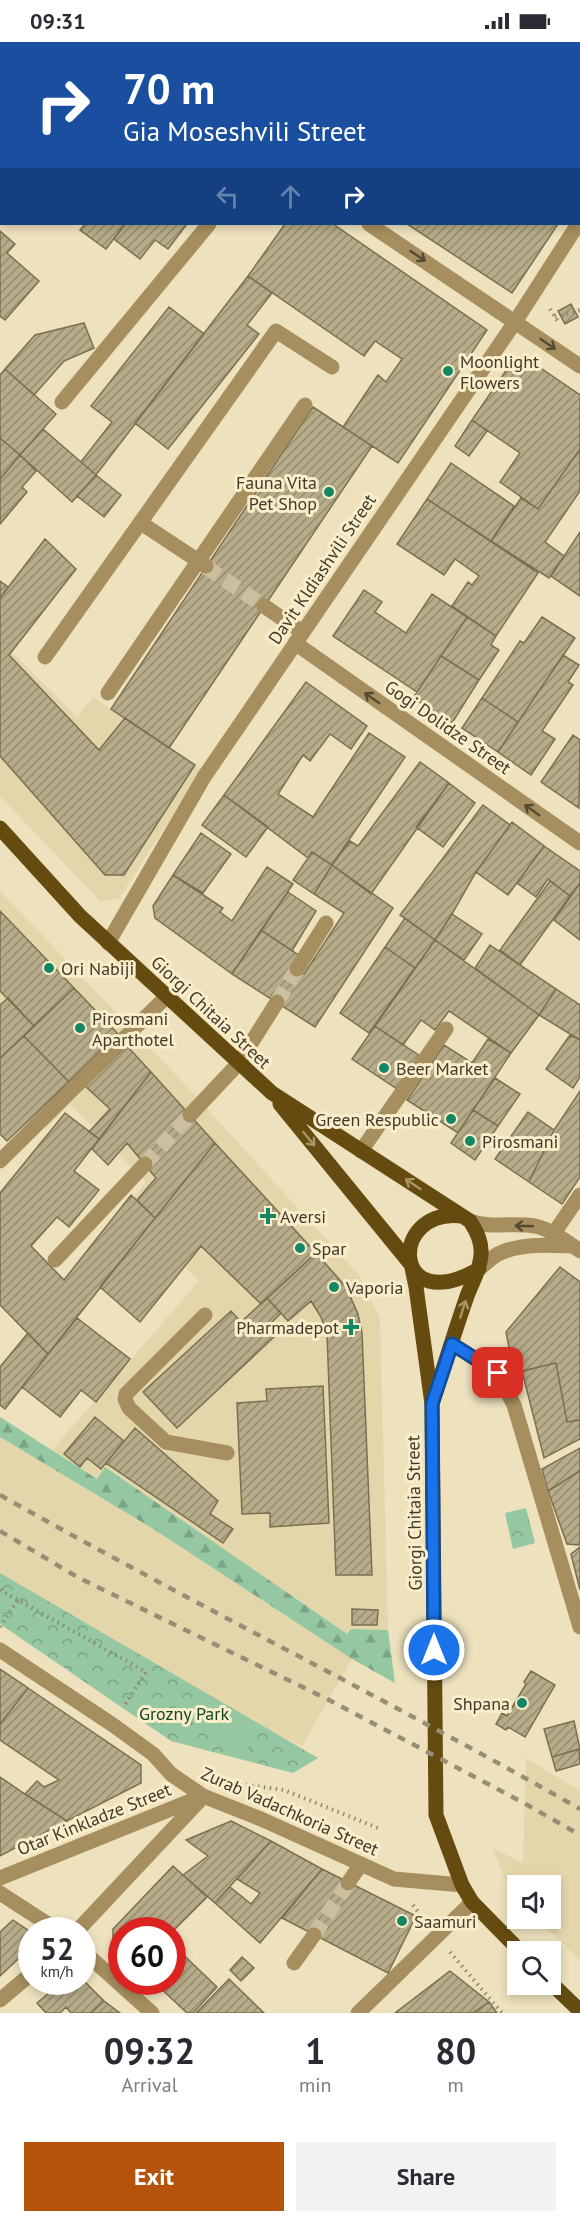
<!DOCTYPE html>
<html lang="en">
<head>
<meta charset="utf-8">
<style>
  :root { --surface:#fff; --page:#f2f2f3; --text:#2b2b33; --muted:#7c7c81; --accent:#b45309 }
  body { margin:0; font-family:"PT Sans",sans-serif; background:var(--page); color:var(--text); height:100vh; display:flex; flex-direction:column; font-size:22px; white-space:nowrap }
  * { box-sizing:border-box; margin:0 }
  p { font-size:20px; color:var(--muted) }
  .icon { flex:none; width:33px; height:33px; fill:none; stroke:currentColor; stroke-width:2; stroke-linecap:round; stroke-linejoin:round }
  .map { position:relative; height:1971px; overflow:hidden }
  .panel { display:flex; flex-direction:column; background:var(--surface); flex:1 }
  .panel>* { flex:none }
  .top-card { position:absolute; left:0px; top:0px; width:580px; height:183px; box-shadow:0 3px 9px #0003; background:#1a4fa0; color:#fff; overflow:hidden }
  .buttons { position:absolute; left:507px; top:1833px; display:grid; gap:12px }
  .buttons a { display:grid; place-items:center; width:54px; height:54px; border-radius:0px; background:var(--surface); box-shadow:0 3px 9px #0003; font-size:30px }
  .speed { position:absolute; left:18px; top:1875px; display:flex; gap:12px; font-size:30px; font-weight:700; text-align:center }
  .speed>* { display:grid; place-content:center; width:78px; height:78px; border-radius:50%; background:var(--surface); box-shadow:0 3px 9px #0003; line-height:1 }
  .speed small { font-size:15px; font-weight:400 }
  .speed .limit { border:9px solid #d22; background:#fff; color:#111 }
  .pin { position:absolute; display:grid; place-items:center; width:51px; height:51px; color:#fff; margin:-26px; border-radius:12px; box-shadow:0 3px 9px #0006 }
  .me { position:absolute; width:66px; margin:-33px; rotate:0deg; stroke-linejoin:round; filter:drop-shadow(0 0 4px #0008) }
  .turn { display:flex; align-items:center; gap:21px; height:126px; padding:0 24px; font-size:27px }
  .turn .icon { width:78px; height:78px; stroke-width:2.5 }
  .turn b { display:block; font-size:42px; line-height:51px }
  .lanes { display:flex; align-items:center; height:57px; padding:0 24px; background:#0003; justify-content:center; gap:30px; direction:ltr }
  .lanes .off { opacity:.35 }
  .eta { display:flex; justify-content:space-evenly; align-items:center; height:102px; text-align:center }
  .eta b { font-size:36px; font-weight:700; line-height:42px }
  .button { display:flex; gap:12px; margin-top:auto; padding:12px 24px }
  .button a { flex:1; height:69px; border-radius:0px; background:var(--accent); color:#fff; font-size:24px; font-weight:700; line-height:69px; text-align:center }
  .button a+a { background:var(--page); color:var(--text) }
  .status { display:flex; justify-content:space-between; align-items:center; height:42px; padding:0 30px; background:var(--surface); direction:ltr }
  .status svg { height:16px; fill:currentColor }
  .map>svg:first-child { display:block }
</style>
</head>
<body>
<div class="status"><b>09:31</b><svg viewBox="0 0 49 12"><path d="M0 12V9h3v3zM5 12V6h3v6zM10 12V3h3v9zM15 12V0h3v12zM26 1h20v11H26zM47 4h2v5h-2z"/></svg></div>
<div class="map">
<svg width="580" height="1971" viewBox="0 0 580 1971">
  <defs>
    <pattern id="forest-firs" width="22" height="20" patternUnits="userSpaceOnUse" patternTransform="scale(1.5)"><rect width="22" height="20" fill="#95c7a3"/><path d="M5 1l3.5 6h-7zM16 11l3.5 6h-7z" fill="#7ba385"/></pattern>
    <pattern id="park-crowns" width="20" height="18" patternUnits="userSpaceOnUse" patternTransform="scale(1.5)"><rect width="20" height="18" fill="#95c7a3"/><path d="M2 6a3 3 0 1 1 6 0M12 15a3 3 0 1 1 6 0" fill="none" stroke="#7ba385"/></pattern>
    <pattern id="building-hatch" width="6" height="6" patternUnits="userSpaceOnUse" patternTransform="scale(1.5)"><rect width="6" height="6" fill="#b7ac8a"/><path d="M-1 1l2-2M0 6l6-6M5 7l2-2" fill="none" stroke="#968d71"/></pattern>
  </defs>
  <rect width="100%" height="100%" fill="#ede1be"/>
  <!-- built -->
  <path fill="#e4d6ab" d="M0 598 77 675 93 655 202 728 119 856 100 859 0 754Z
    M0 849 178 1035 359 1233 380 1276 388 1588 351 1587 347 1593 106 1425 97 1437 52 1408 199 1239 126 1165 146 1140 70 1062 46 1087 0 1039Z
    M0 1395 155 1488 352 1617 302 1704 274 1691 0 1531Z
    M526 1716 580 1749V1918L537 1877 550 1876V1844H518L517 1855 503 1833 493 1806 523 1821Z"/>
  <!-- forest -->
  <path fill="url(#forest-firs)" d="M0 1375 97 1437 105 1425 347 1592 351 1587 388 1588 395 1641 352 1617 155 1488 0 1395Z"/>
  <!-- park -->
  <path fill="url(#park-crowns)" d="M526 1466 535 1501 513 1507 505 1471Z
    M0 1531 318 1716 293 1731 171 1699 0 1582Z"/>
  <!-- pitch -->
  <path fill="#95c7a3" d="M202 1650 260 1684 245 1712C237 1708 227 1705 219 1701 205 1692 200 1669 199 1654Z"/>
  <!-- building -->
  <path fill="url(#building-hatch)" stroke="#7a7050" stroke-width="1.5" d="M26 0H83L85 2H25Z
    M145 0H220L144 2Z
    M252 0H329L331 2H251Z
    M344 0H365L368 2H343Z
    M365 0H418L417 2Z
    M579 65 580 66 579 150Z
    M85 182H125L106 207 80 188Z
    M125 182H187L168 207 155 198 140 217 114 197Z
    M285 182H333L487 288 398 421 343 385 378 333 386 340 402 317 375 299 364 314 248 234Z
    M407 182H558L512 251Z
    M0 189 15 202 7 211 39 239 5 278 0 274Z
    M248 234 272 251 247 283 259 292 168 407 135 381Z
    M571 262 578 275 565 282 558 269Z
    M169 265 204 292 96 433 81 420 112 380 91 364Z
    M84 281 94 306 64 319 34 353 5 327 35 293Z
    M526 316 580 353V407L538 467 500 440 520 411 472 378 512 320Z
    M5 327 56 372 20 413 0 396V333Z
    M313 365 372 404 169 706 111 667Z
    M472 378 487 389 469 414 455 404Z
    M43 387 96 433 72 460 20 413Z
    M0 396 20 413 0 437Z
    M580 407V449L545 500 564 514 549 536 491 499 521 456 538 467Z
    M20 413 36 429 22 445 27 450 0 482V437Z
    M451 421 514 464 491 499 427 457Z
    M96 433 121 453 104 475 77 454Z
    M427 457 538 531 496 594 452 564 468 540 472 543 479 534 455 517 444 533 397 502Z
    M580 490V554L551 534Z
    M45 497 76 527 9 613 99 708 125 676 195 723 124 833H105L0 714V556Z
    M0 539 8 545 0 556Z
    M364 548 382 560 375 570 406 591 432 552 467 575 417 650 333 594Z
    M467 575 496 594 491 603 499 608 479 638 441 614Z
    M542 575 575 596 518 680 482 656 520 599 524 601Z
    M563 613 579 623 568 640 573 643 542 689 555 697 531 733 498 710Z
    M441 614 479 638 452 681 413 656Z
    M306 640 367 684 351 707 330 692 310 719 303 713 278 752 313 775 369 691 405 715 332 823 312 810 308 816 224 753Z
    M482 656 518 680 498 710 462 686Z
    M573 693 580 698 579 766 541 740Z
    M420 720 449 741 371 852 332 823 350 799 358 804Z
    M449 741 475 761 443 805 416 785Z
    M224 753 268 785 246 815 202 783Z
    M483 763 510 783 476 830 452 872 435 898 400 873Z
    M512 780 544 804 508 853 476 830Z
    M201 791 231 812 203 851 173 833Z
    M544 804 580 829V841L570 854 548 837 536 855 517 841Z
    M312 810 332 823 314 852 293 838Z
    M332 823 393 866 315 985 232 932 261 888 300 914 292 924 304 932 344 871 314 852Z
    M267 825 293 842 232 932 155 876 153 864 173 833 223 866 220 870 232 879Z
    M550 839 570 854 520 923 500 908Z
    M580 841V898L554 878Z
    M288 850 316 869 292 909 261 888Z
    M0 869 74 946 34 984 0 949Z
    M452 872 482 892 464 918 435 898Z
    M405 876 435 898 415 926 385 905Z
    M435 898 539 973 511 1011 449 969 435 988 421 978 403 1003 375 984Z
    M490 903 556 947 539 973 475 926Z
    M385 905 415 926 369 991 340 971Z
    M74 946 118 992 69 1040 24 994Z
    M556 947 580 963V998L539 973Z
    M8 956 34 984 0 1016V963Z
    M375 984 420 1014 397 1047 352 1017Z
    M570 993 580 998V1035L573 1046 546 1027Z
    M24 994 69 1040 7 1099 0 1092V1016Z
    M488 997 511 1011 458 1091 407 1058 444 1003 472 1021Z
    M127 1004 151 1030 99 1097 89 1090 110 1067 85 1044Z
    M151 1030 215 1101 155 1176 137 1158 156 1136 127 1101 108 1123 92 1107Z
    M495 1036 520 1052 498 1084 473 1068Z
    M580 1049V1135L562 1162 529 1140 554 1088Z
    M473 1068 498 1084 475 1118 451 1101Z
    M528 1070 554 1088 529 1140 495 1117Z
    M65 1071 99 1097 74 1129 99 1148 69 1185 57 1175 31 1204 64 1238 131 1153 155 1176 48 1312 0 1263V1151Z
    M215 1101 316 1211 261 1262 201 1204 140 1280 100 1245Z
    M316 1211 346 1245 358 1272 362 1291 372 1533H336L327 1292 321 1275 311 1259 288 1279 267 1256Z
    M560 1225 580 1240V1378L567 1380 556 1321 514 1331 506 1290Z
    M267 1256 281 1271 266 1286 274 1295 177 1386 143 1350 231 1269 241 1280Z
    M77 1276 130 1317 96 1360 81 1348 60 1375 22 1345Z
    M28 1291 48 1312 5 1367 0 1363V1325Z
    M556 1321 567 1380 580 1378V1397L544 1416 522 1329Z
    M323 1344 329 1481 270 1485V1471L242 1472 237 1361 267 1359 266 1347Z
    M95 1375 124 1399 101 1427 87 1416 80 1425 64 1412Z
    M135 1386 218 1459 210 1472 233 1487 223 1501 106 1421Z
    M580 1406V1429L548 1449 542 1427Z
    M580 1429V1503L567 1502 548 1449Z
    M580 1505V1548L571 1512Z
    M352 1567 378 1568 377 1583H352Z
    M0 1627 28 1646 0 1682Z
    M531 1629 555 1643 525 1695 508 1685 506 1688 496 1682 502 1671 507 1674 526 1642 524 1640Z
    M28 1646 141 1723V1741L67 1779 25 1752 37 1739 44 1745 59 1738 0 1698V1682Z
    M574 1679 580 1707 552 1715 544 1687Z
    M579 1707 580 1722 556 1729 552 1715Z
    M0 1735 25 1752 67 1779 0 1814Z
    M231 1779 271 1799 215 1861 183 1833 208 1814 186 1798Z
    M271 1799 322 1827 260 1901 215 1861 230 1845 251 1862 260 1851 237 1837Z
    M173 1824 207 1855 172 1890V1888H122V1908L113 1899V1887Z
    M322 1827 416 1874 388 1931 282 1876Z
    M13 1878 32 1891V1904L0 1934V1890Z
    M172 1902 217 1945 193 1971H187L154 1940H172Z
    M242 1915 254 1926 241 1939 230 1928Z
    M450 1929 489 1960 473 1971H395Z
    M82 1937 104 1959 91 1971H71L66 1965 60 1971H46L37 1961 62 1940H82Z
    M229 1937 264 1971H196Z
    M104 1959 120 1971H91Z
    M489 1960 497 1971H473Z"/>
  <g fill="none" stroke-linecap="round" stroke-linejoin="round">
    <!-- minor-tunnel -->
    <path stroke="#cac0a1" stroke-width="15" stroke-dasharray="15 8" stroke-linecap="butt" d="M206 525 264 564
      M277 960 297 927
      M145 1122 190 1073
      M314 1893 348 1841"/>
    <!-- path -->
    <path stroke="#8f876f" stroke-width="4" stroke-dasharray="1.5 4.5" stroke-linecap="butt" d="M550 267 559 281
      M555 275 580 268
      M0 1548 146 1630 124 1664
      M0 1585 18 1557
      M240 1742 284 1748 378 1786
      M413 1863 423 1876
      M450 1910 502 1971"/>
    <!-- minor -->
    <path stroke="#a68e5e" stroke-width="15" d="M101 0 103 2
      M579 59 580 60
      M369 182 580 324
      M62 360 209 182
      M141 481 206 524
      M264 564 302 590
      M295 601 580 801
      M45 615 276 289 332 325
      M108 651 305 363
      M108 901 204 735 515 280 578 182
      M297 927 326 881
      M190 1073 238 1022 277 960
      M361 1109 446 987
      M0 1119 166 955
      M470 1179C491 1187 513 1180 535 1184 552 1188 566 1199 580 1209
      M554 1191 580 1153
      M55 1218 145 1122
      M479 1227C485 1222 491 1216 498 1212 520 1201 547 1203 571 1204
      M205 1273 126 1352 125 1357 129 1366 166 1400 227 1411
      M452 1302 497 1331 514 1363 580 1585
      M0 1608 113 1683 153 1712 171 1732 203 1754 261 1777 394 1837 462 1843
      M0 1836 203 1754
      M348 1841 361 1822
      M0 1851 57 1888
      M78 1888 199 1759
      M82 1908 152 1971
      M294 1921 314 1893
      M0 1958 32 1931
      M358 1971 472 1860"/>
    <!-- major -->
    <path stroke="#654b10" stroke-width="15" d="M0 786 80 874 272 1051 470 1179C477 1190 482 1200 481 1213 480 1229 471 1242 466 1257 454 1292 443 1327 432 1362
      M280 1062 409 1220
      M462 1174C388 1165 391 1278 479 1227
      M412 1226 416 1245 432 1362 436 1773 462 1843 472 1860 521 1910
      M550 1940 580 1969"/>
    <!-- rail -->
    <path stroke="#978e76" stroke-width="4.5" stroke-dasharray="8 8" stroke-linecap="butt" d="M0 1453C191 1561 389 1658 580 1767
      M0 1489 79 1536 329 1658 524 1761 580 1793"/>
  </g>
  <!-- one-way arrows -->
  <defs><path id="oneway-shaft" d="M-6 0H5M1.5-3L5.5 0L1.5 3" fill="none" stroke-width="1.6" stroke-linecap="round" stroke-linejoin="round" transform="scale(1.5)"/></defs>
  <g stroke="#544b36">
    <use href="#oneway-shaft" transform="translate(418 214) rotate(34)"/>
    <use href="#oneway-shaft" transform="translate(548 302) rotate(34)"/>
    <use href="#oneway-shaft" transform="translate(372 656) rotate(-145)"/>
    <use href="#oneway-shaft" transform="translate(532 768) rotate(-145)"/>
    <use href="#oneway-shaft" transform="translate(524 1184) rotate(-178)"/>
  </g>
  <g stroke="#a89464">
    <use href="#oneway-shaft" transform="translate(309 1097) rotate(51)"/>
    <use href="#oneway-shaft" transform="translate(413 1142) rotate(-147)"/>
    <use href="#oneway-shaft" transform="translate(463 1267) rotate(-72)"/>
  </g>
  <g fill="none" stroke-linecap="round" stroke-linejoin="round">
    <!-- route casing -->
    <g stroke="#114b97" stroke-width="15">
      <path id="route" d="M434 1608 432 1362 452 1302 498 1331"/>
    </g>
    <!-- route -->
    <use href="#route" stroke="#1a73e8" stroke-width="10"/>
  </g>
  <!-- markers -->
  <g fill="#128665" stroke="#faeeca" stroke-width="2">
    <circle cx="448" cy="329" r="6"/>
    <circle cx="329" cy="450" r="6"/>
    <circle cx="49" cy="926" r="6"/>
    <circle cx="80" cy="986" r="6"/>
    <circle cx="384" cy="1026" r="6"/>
    <circle cx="451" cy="1077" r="6"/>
    <circle cx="470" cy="1099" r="6"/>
    <path d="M265 1165h6v6h6v6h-6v6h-6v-6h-6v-6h6z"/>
    <circle cx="300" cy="1206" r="6"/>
    <circle cx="334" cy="1245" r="6"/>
    <path d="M348 1276h6v6h6v6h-6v6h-6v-6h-6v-6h6z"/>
    <circle cx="522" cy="1661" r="6"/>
    <circle cx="402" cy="1879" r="6"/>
  </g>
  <g text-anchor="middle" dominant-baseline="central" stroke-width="6" stroke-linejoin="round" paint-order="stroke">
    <!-- poi labels -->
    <g font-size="18" fill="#3f3a2c" stroke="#faeeca" text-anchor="start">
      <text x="460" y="319">Moonlight<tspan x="460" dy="21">Flowers</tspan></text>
      <text x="317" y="440" text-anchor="end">Fauna Vita<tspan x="317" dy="21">Pet Shop</tspan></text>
      <text x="61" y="926">Ori Nabiji</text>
      <text x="92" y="976">Pirosmani<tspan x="92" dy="21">Aparthotel</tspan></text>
      <text x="396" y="1026">Beer Market</text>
      <text x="439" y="1077" text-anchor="end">Green Respublic</text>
      <text x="482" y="1099">Pirosmani</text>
      <text x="280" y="1174">Aversi</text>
      <text x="312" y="1206">Spar</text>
      <text x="346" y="1245">Vaporia</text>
      <text x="339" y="1285" text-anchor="end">Pharmadepot</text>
      <text x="510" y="1661" text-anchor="end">Shpana</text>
      <text x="414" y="1879">Saamuri</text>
    </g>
    <!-- street labels -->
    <g font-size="18" fill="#3f3a2c" stroke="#faeeca">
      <text transform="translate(322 527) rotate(-56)">Davit Kldiashvili Street</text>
      <text transform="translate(448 685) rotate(35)">Gogi Dolidze Street</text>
      <text transform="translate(211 970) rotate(43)">Giorgi Chitaia Street</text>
      <text transform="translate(414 1471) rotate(-91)">Giorgi Chitaia Street</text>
      <text transform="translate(290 1769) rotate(24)">Zurab Vadachkoria Street</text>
      <text transform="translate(94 1777) rotate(-22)">Otar Kinkladze Street</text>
    </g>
    <!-- park labels -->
    <g font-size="18" fill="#134627" stroke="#faeeca">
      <text x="184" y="1671">Grozny Park</text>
    </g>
  </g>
</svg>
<div class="buttons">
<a><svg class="icon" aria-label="sound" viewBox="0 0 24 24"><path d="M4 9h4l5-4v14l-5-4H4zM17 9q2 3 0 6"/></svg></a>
<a><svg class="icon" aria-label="search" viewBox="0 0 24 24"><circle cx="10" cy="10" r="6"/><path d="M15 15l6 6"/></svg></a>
</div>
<div class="speed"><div>52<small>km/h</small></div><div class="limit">60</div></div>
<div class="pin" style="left:498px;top:1331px;background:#d93025"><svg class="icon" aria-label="arrive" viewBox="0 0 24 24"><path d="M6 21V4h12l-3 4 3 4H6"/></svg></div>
<svg class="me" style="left:434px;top:1608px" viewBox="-20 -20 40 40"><circle r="17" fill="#1a73e8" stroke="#fff" stroke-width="3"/><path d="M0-11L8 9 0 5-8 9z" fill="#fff"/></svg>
<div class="top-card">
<div class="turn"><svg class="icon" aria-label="right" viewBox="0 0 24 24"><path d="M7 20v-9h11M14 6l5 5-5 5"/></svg><div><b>70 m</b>Gia Moseshvili Street</div></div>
<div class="lanes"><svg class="icon off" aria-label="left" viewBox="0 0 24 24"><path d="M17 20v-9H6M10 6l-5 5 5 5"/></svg><svg class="icon off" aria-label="ahead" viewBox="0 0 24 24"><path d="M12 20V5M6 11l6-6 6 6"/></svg><svg class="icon" aria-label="right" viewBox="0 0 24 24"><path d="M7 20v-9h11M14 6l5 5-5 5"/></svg></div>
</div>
</div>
<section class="panel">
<div class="eta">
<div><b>09:32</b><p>Arrival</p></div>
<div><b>1</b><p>min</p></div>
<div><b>80</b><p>m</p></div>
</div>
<div class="button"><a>Exit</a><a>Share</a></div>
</section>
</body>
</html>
